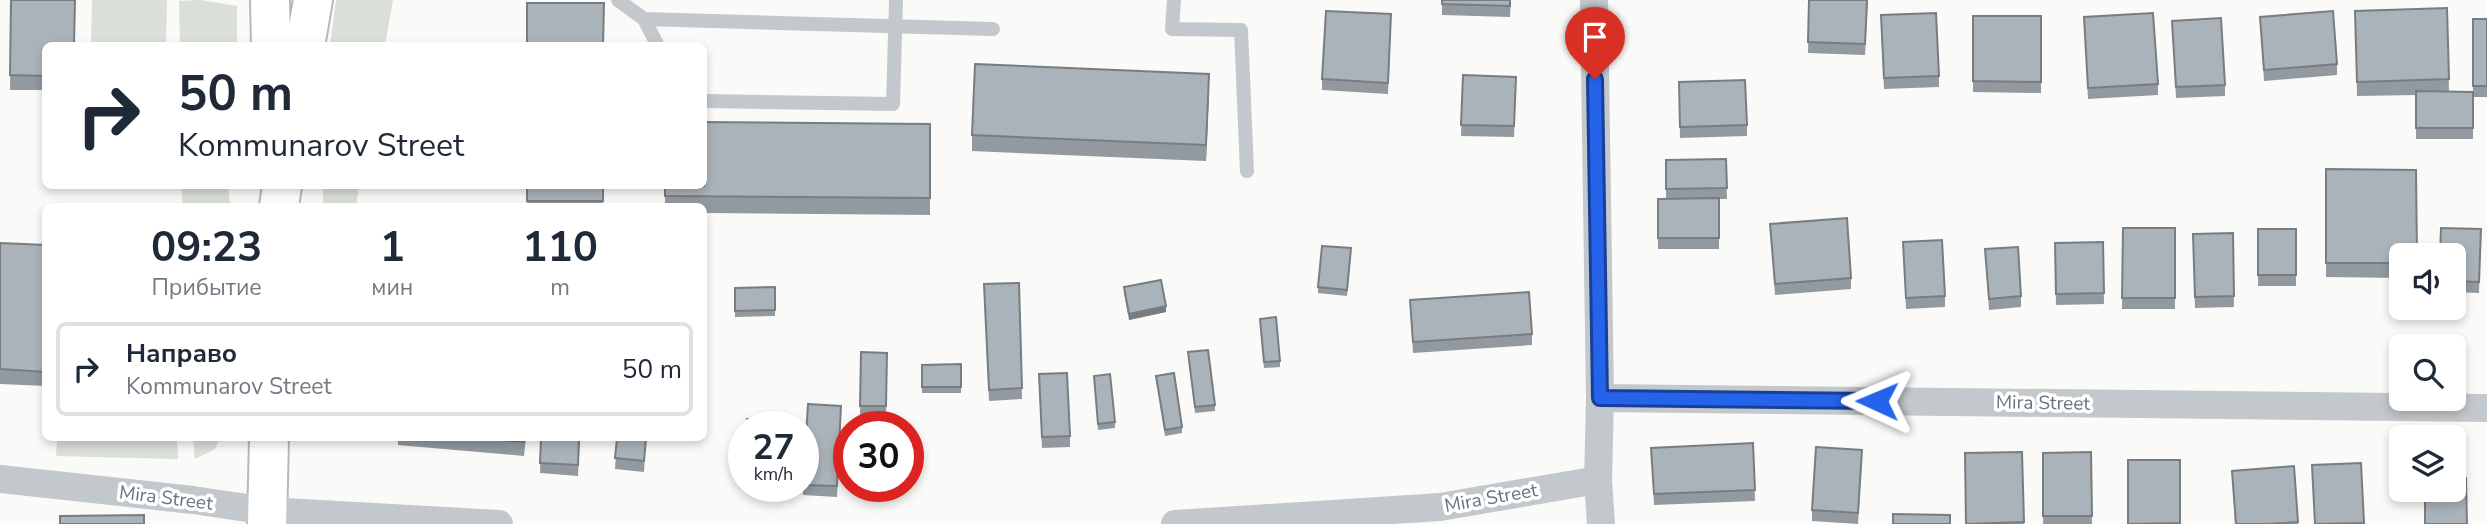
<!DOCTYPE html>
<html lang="ru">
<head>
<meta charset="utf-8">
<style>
  :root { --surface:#fff; --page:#f2f2f3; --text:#1f2937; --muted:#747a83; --line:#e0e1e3 }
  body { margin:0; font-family:"Nunito Sans",sans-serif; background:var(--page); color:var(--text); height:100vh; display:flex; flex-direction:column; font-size:26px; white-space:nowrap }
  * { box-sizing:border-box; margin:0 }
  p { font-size:23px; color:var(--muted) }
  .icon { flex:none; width:38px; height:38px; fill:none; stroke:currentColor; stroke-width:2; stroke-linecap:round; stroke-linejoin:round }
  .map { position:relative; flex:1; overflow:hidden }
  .sheet { position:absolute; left:42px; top:203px; width:665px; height:238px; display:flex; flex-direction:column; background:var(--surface); border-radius:10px; box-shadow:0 4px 10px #0003 }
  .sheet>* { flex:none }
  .hud { position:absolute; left:42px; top:42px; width:665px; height:147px; border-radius:10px; box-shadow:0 4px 10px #0003; background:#fff; color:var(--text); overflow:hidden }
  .buttons { position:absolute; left:2389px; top:243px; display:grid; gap:14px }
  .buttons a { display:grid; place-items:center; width:77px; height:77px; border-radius:10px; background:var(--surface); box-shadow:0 4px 10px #0003; font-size:35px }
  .speed { position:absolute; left:728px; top:411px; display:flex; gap:14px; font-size:35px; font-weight:700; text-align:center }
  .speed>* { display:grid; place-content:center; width:91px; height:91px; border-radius:50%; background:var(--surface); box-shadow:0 4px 10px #0003; line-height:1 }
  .speed small { font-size:18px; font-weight:400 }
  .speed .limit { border:10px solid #d22; background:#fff; color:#111 }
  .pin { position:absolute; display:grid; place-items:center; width:60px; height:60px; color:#fff; margin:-72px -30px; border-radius:50% 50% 50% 0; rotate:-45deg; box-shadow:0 0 7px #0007 }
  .pin .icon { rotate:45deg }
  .me { position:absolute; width:77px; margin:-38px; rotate:271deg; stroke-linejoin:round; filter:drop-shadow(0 0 5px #0008) }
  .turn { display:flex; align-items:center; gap:24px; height:147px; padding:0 21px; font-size:32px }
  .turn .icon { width:91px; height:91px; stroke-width:2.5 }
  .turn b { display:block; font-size:49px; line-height:60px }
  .eta { display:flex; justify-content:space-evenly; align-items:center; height:119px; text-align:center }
  .eta b { font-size:42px; font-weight:700; line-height:49px }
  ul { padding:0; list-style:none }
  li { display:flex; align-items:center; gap:21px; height:94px; margin:0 14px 10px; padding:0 7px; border:4px solid var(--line); border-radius:10px }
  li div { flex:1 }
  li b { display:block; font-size:26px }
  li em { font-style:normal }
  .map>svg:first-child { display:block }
</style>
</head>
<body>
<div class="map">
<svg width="2487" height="524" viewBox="0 0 2487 524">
  <rect width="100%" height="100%" fill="#fafaf8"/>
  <!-- green -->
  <path fill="#dadfd7" d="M92 0H167L166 45H91Z
    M200 0 237 6V45H180L179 1Z
    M336 0H393L385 45H330Z
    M182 186H228L230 203 228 206H182Z
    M323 186H359L356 206H323Z
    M57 438H177L178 459 56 456Z
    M193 438H220L215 449 195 459Z"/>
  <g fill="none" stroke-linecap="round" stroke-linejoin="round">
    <!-- secondary casing -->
    <g stroke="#b3babf" stroke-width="42">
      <path id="secondary" d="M270 0 271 46
        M305 46 313 0
        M279 206 282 186
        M267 524 269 438"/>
    </g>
    <!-- lane -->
    <path stroke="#c3c8cc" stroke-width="14" d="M618 0 644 19 658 46
      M1174 0 1172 29 1241 30 1247 171
      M644 19 993 29
      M704 101 893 104 896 0"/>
    <!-- street -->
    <path stroke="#c3c8cc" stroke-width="28" d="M1594 0 1600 398 1598 480 1601 524
      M1600 398 2487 408
      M0 479 193 500 267 511 499 524
      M1175 524 1440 507 1598 480"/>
    <!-- secondary -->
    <use href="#secondary" stroke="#fff" stroke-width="38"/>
  </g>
  <!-- wall -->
  <path fill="#929a9f" d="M11 0 46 46V90H10Z
    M1442 0H1511L1510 17 1442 15Z
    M1809 0H1868L1865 55 1808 53Z
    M2447 8 2449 92H2473V139H2416V95L2357 96 2355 11Z
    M1973 16H2041V93L1973 92Z
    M2084 17 2158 84V95L2088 99Z
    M2260 17 2337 64V75L2264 81Z
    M2473 19H2487V97H2473Z
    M2172 21 2225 85V96L2176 98Z
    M1391 25 1388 94 1322 90V79Z
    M1881 26 1939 76V87L1884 89Z
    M1463 75 1516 77 1514 137 1461 136Z
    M1679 82 1747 125V136L1680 138Z
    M1209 91 1206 161 972 151V135Z
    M930 124V215L704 213V206H665V186Z
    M1726 159 1727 199H1719V249H1658V199H1666V160Z
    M2326 169 2401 256V278L2326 277Z
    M527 186H603V206H527Z
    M1770 224 1851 278V289L1775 295Z
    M2123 228H2175V309H2122Z
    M2258 229H2296V286H2258Z
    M2481 229 2479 293 2454 292V256Z
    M2233 233 2234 307 2195 308 2193 234Z
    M1903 242 1945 296V307L1906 309Z
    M2103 242 2104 304 2056 305 2055 243Z
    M0 243 46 245V386L0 384Z
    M1985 249 2021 296V307L1989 310Z
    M1351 254 1347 296 1318 293V287Z
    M1019 283 1022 399 989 401 984 295Z
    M775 287V316L735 317V288Z
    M1124 287 1166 312 1129 320 1124 293Z
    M1410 300 1532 334V345L1413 353Z
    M1260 325 1280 361V367L1264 368Z
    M861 352 887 353 886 417H860Z
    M1188 352 1215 405V411L1195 413Z
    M961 364V393H922V365Z
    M1094 376 1115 422V428L1098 430Z
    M1156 376 1182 427V433L1165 436Z
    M1039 385 1070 436V447L1042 448Z
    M841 417 837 497 803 495V485Z
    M398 438H526L524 456 398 445Z
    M541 438H580L578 476 540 473Z
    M617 438H646L644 472 615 469Z
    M1753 443 1755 501 1654 505 1651 448Z
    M2022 452 2024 524H1966Z
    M2091 452 2092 524H2043V453Z
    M1862 461 1858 524 1812 521V510Z
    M2294 466 2298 524H2235L2232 471Z"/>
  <!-- shaded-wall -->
  <path fill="#777d82" d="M1209 74V91L1206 161V145Z
    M1166 306V312L1129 320V314Z"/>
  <!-- building -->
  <path fill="#aab3b9" stroke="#777d82" stroke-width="2" d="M11 0H75L74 46H46V76L10 75Z
    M1442 0H1510V6L1442 4Z
    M1809 0H1867L1865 44 1808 42Z
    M527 3H604L603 46H527Z
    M2447 8 2449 79 2357 82 2355 11Z
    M1326 11 1391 14 1388 83 1322 79Z
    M2333 11 2337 64 2264 70 2260 17Z
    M1936 13 1939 76 1884 78 1881 15Z
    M2153 13 2158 84 2088 88 2084 17Z
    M1973 16H2041V82L1973 81Z
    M2221 18 2225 85 2176 87 2172 21Z
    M2473 19H2487V86H2473Z
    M975 64 1209 74 1206 145 972 135Z
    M1463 75 1516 77 1514 126 1461 125Z
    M1745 80 1747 125 1680 127 1679 82Z
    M2416 91 2473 92V128H2416Z
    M704 122 930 124V198L665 196V186H704Z
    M1726 159 1727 188 1666 189V160Z
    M2326 169 2416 170 2417 256H2401V263H2326Z
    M527 186H603V201H527Z
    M1719 198V238H1658V199Z
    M1847 218 1851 278 1775 284 1770 224Z
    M2123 228H2175V298H2122Z
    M2441 228 2481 229 2479 282 2454 281V256H2440Z
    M2258 229H2296V275H2258Z
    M2233 233 2234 296 2195 297 2193 234Z
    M1942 240 1945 296 1906 298 1903 242Z
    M2103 242 2104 293 2056 294 2055 243Z
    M0 243 46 245V372L0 369Z
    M1322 246 1351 248 1347 290 1318 287Z
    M2018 247 2021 296 1989 299 1985 249Z
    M1161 280 1166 306 1129 314 1124 287Z
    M1019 283 1022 388 989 390 984 284Z
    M775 287V310L735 311V288Z
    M1529 292 1532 334 1413 342 1410 300Z
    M1276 317 1280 361 1264 362 1260 319Z
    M1208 350 1215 405 1195 407 1188 352Z
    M861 352 887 353 886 406H860Z
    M961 364V387H922V365Z
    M1067 373 1070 436 1042 437 1039 374Z
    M1174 373 1182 427 1165 430 1156 376Z
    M1110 374 1115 422 1098 424 1094 376Z
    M808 404 841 406 837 486 803 485Z
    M747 419H776V427H747Z
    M477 438H525L524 442Z
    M541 438H579L578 465 540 463Z
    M617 438H646L644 461 615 458Z
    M1753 443 1755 490 1654 494 1651 448Z
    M1816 447 1862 450 1858 513 1812 510Z
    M2022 452 2024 522 1966 524 1965 453Z
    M2091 452 2092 516H2043V453Z
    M2128 460H2180V523L2128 524Z
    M2361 463 2364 523 2315 524 2312 465Z
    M2294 466 2298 522 2268 524H2236L2232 471Z
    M2454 478H2466L2467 524H2425V490H2454Z
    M1893 514 1950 515V524H1893Z
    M144 515V524H60V516Z"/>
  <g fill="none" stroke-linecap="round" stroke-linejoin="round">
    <!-- route casing -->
    <g stroke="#184099" stroke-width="18">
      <path id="route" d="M1595 79 1600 398 1877 401"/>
    </g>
    <!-- route -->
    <use href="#route" stroke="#2563eb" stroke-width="12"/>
  </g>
  <g text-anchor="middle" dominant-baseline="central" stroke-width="7" stroke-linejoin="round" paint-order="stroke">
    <!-- street labels -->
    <g font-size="19" fill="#657683" stroke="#fff">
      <text transform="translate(2043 403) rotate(1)">Mira Street</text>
      <text transform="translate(166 498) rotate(7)">Mira Street</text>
      <text transform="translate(1491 498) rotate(-10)">Mira Street</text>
    </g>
  </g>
</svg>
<div class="buttons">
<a><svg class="icon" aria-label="sound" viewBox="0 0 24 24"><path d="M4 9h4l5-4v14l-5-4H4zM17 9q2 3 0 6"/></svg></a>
<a><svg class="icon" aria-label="search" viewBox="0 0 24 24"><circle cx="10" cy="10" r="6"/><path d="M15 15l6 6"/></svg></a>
<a><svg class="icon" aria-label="layers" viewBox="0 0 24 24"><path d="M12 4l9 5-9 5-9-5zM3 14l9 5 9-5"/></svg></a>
</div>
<div class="speed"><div>27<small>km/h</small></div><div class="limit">30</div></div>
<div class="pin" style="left:1595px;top:79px;background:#d93025"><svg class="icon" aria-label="arrive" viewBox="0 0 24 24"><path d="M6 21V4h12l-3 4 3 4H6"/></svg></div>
<svg class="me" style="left:1877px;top:401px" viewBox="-20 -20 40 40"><path d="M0-17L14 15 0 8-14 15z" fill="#2563eb" stroke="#fff" stroke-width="4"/></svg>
<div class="hud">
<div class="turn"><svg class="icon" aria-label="right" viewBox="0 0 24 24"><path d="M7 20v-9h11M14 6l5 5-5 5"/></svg><div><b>50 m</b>Kommunarov Street</div></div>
</div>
<section class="sheet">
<div class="eta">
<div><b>09:23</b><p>Прибытие</p></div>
<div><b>1</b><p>мин</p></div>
<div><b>110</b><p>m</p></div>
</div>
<ul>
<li><svg class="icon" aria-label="right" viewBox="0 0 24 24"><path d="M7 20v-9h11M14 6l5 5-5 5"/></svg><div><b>Направо</b><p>Kommunarov Street</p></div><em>50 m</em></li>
</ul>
</section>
</div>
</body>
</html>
